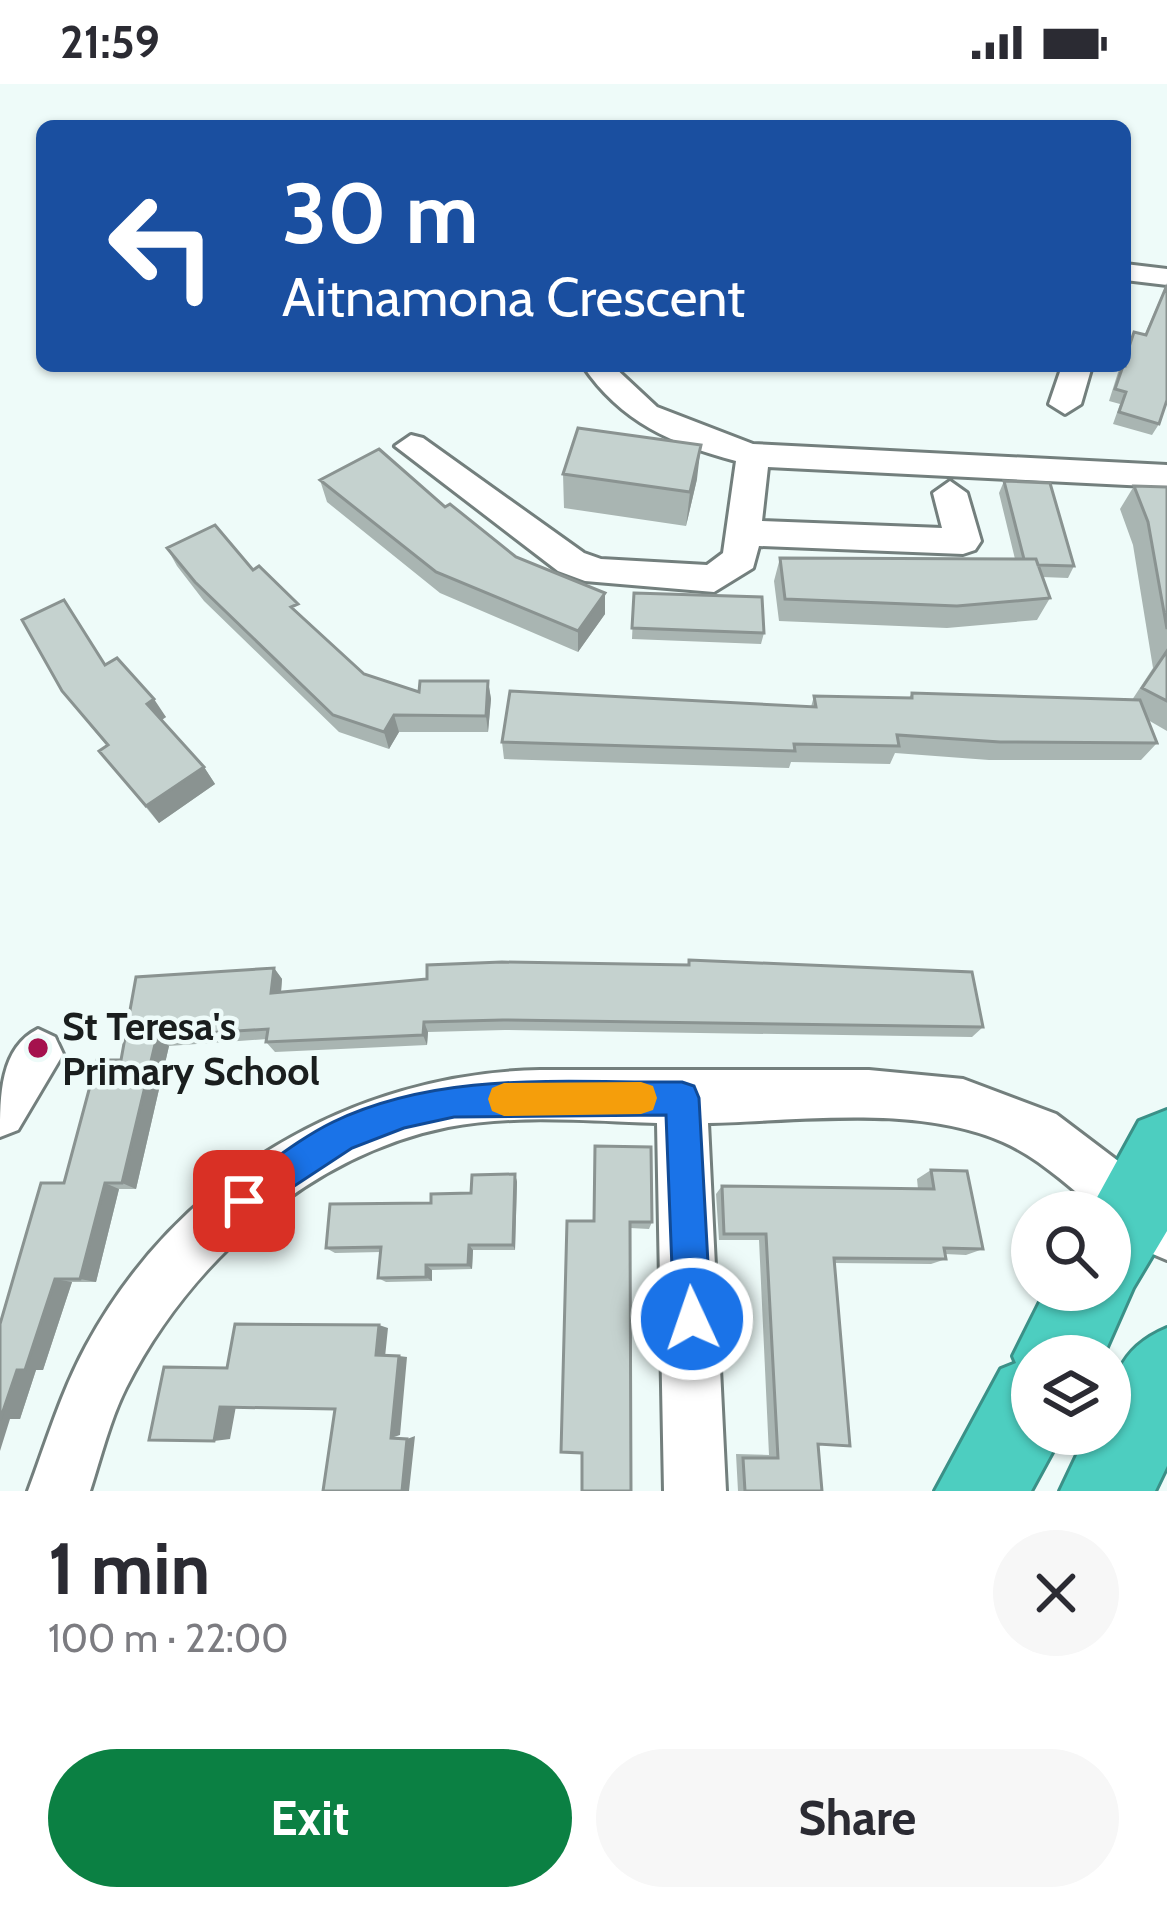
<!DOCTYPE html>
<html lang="en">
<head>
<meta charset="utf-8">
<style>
  :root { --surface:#fff; --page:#f7f7f7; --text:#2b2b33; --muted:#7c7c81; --accent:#0b8043 }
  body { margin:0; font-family:Cabin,sans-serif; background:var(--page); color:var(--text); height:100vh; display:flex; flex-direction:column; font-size:45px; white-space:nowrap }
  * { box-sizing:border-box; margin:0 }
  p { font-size:39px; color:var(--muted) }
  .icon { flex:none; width:66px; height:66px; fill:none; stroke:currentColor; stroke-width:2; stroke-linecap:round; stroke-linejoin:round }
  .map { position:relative; height:1407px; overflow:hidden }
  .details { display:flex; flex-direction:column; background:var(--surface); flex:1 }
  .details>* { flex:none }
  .hud { position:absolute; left:36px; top:36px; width:1095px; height:252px; border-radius:18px; box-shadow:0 3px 9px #0004; background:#1a4fa0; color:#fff; overflow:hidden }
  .controls { position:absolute; left:1011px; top:1107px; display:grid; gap:24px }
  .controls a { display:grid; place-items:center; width:120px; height:120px; border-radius:50%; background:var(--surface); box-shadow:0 3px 9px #0004; font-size:60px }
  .pin { position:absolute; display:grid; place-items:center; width:102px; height:102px; color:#fff; margin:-51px; border-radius:24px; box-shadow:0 6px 18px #0006 }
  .me { position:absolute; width:132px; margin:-66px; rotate:357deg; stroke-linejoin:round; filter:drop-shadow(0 0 9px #0008) }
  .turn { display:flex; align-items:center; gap:42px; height:252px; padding:0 48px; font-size:54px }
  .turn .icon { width:156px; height:156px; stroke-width:2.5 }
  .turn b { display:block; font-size:84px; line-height:102px }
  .round { display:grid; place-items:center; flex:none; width:126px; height:126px; border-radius:63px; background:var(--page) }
  .head { display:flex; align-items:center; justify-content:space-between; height:204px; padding:0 48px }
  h1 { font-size:72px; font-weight:700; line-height:90px }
  .primary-button { display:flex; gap:24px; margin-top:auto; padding:24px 48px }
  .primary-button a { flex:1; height:138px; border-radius:72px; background:var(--accent); color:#fff; font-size:48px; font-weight:700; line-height:138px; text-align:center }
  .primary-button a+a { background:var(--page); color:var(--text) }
  .status { display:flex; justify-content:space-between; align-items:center; height:84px; padding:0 60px; background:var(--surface); direction:ltr }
  .status svg { height:33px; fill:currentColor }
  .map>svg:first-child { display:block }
</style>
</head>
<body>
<div class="status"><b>21:59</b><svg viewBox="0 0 49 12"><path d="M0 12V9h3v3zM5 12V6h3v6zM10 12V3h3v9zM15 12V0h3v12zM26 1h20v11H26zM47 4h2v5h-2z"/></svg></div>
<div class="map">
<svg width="1167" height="1407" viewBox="0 0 1167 1407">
  <rect width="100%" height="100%" fill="#eefbf9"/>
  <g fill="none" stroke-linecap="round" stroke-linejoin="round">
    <!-- minor casing -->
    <g stroke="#737f7d" stroke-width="6">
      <path id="minor" d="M1125 180 1167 185V201L1125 196Z
        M583 282H613L657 323 753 360 1167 381V403L768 383 762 437 942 444 933 409 950 397 967 409 981 457 975 466 963 470 759 462 753 484 714 508 585 497 558 487 395 362 411 351 423 354 584 469 601 475 707 481 723 469 736 377C672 360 621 338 583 282Z
        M1062 282H1092L1081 320 1065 330 1049 320Z
        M38 945 55 953 63 970 18 1046 0 1053C0 1011 0 964 38 945Z
        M540 986H869L963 995 1056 1030 1167 1114V1176L1148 1168 1110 1136V1128H1100C1070 1103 1039 1074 1003 1058 916 1020 801 1037 708 1039L726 1407H664L657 1039C589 1037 516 1030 448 1043 309 1071 189 1179 126 1304 110 1336 101 1373 90 1407H28C46 1359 61 1308 86 1262 177 1093 350 990 540 986Z"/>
    </g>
    <!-- highway casing -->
    <g stroke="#3b9087" stroke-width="6">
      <path id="highway" d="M1167 1026V1147L1133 1204 1103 1272H1032V1350H1062L1031 1407H935L1001 1285 1016 1279 1013 1272 1046 1206H1110V1128H1089L1139 1037Z
        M1167 1244V1382L1155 1407H1060L1087 1350H1110C1110 1299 1117 1265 1167 1244Z"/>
    </g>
    <!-- minor -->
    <use href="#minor" fill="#fff" fill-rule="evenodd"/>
    <!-- highway -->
    <use href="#highway" fill="#4dcec0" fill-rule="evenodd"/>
  </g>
  <!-- wall -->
  <path fill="#a9b5b2" d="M1167 199 1159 340 1152 351 1113 340 1120 320 1109 317 1120 282H1125V268L1128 260 1134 248 1145 250Z
    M563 390 697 395 686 442 564 424Z
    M320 396 445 423 516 473 605 509V530L578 568 440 509 327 418Z
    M1004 397 1074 482 1068 494 1042 493 1050 514 1037 536 947 544 779 537 774 497 780 474 1015 475 999 409Z
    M1134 402 1167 403V647L1148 636 1157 659 1141 676H989L895 669 890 680 791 678 789 684 504 675 502 658 811 623 814 612 909 614 912 609 1132 616 1153 584 1133 461 1120 425Z
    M167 464 253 486 364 590 419 608 488 597 491 615 488 648H399L389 665 339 648 204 517 177 482Z
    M634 509 764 549 761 560 632 555Z
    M106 581 166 633 162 636 204 683 215 700 159 739 99 667 107 662 62 607Z
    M689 876 983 943 972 953 505 946 428 948 427 961 275 968 266 958 267 955 169 962 136 1105H119L96 1198H72L43 1286H36L20 1335H10L64 1099 121 976 136 893 274 884 282 895 281 908 688 881Z
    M931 1086 983 1165 966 1171 945 1170 946 1175 931 1180 834 1179 818 1360 822 1407H738L736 1370 769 1371 759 1156H719L716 1110 722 1102 918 1105 917 1095Z
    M515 1090 517 1098 515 1166H473L472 1185 432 1186V1197L386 1198 378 1194 381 1168 335 1169 326 1164 471 1109Z
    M567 1137 652 1138 649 1145 630 1144 582 1369Z"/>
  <!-- shaded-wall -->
  <path fill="#8a9391" d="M701 361 697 395 686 442 690 408Z
    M605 509V530L578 568V547Z
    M488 597 491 615 488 648 486 632Z
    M154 615 166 633 158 638 147 620Z
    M394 631 399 648 389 665 384 648Z
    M204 683 215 700 159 739 146 722Z
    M274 884 282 895 280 920 271 909Z
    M424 938 428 948 427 961 423 951Z
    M157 952 169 962 136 1105 122 1099Z
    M515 1090 517 1098 515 1166 513 1161Z
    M105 1099 119 1105 96 1198 80 1195Z
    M469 1161 473 1166 472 1185 468 1181Z
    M426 1181 432 1186V1197L426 1193Z
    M55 1195 72 1198 43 1286H36L20 1335H10L0 1367V1334L17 1286Z
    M379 1241 388 1244 385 1273 376 1271Z
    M399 1272 407 1273 400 1351 391 1354Z
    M236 1322 230 1355 214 1357 220 1323Z
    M415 1352 409 1407H402L407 1355Z"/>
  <!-- building -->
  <path fill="#c5d2cf" stroke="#8a9391" stroke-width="3" d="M1167 201V316L1159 340 1119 328 1126 308 1115 305 1123 282H1125V275L1134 248 1146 251Z
    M578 344 701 361 690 408 563 390Z
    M379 365 445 423 450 420 516 473 605 509 578 547 436 488 320 396Z
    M1004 397 1050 399 1074 482 1038 481 1036 475H1024Z
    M1134 402 1167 403V545L1148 438Z
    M215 441 253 486 259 482 298 520 291 523 364 590 419 608 420 597H488L486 632 394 631 384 648 333 631 195 498 167 464Z
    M780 474 1036 475 1050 514 957 522 785 515Z
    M634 509 762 513 764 549 632 544Z
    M64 516 105 581 117 574 154 615 147 620 204 683 146 722 99 667 108 661 62 607 22 536Z
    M1167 567V617L1142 604Z
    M510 607 816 623 814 612 912 614V609L1140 616 1157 659 1000 658 897 651 899 662 794 660 795 667 502 658Z
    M689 876 972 888 983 943 503 936 424 938 423 951 266 958 268 945 157 952 122 1099H105L80 1195H55L25 1286H17L0 1336V1240L41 1099H64L97 976H121L136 893 274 884 271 909 427 895V881L502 878 689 881Z
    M595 1062 651 1063 652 1138H630L631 1407H582V1369L561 1368 567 1137H594Z
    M931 1086 967 1087 983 1165 944 1164 946 1175 834 1174 850 1362 818 1360 822 1407H745L743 1374H778L766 1150H724L722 1102 934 1105Z
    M515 1090 513 1161H469L468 1181H426V1193L378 1194 381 1163 326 1164 330 1120 431 1119V1110L471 1109 472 1091Z
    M235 1240 379 1241 376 1271 399 1272 391 1354 407 1355 402 1407H323L335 1325 220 1323 214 1357 149 1356 164 1283 227 1284Z"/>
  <!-- route -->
  <path fill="#1a73e8" stroke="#114b97" stroke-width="3" d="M682 998 694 1002 699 1014 711 1235 705 1248 692 1253 679 1248 674 1235 666 1031 454 1033 404 1044 352 1064 244 1135 232 1129 227 1117 232 1105C265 1083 298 1055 333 1038 442 986 565 999 682 998Z"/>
  <!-- slow -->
  <path fill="#f59e0b" d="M641 998 653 1002 657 1014 653 1026 641 1030 504 1032 492 1027 488 1015 492 1004 504 999Z"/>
  <!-- markers -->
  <circle fill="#a5114d" stroke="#eefbf9" stroke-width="4.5" cx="38" cy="964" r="12"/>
  <g text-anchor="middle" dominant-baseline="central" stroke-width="9" stroke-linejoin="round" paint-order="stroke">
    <!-- poi labels -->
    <g font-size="39" font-weight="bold" fill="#1a1e1e" stroke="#eefbf9" text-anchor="start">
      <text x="62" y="942">St Teresa's<tspan x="62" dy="45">Primary School</tspan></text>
    </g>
  </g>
</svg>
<div class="controls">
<a><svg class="icon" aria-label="search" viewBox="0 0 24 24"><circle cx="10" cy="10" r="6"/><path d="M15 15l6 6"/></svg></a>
<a><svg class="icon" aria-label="layers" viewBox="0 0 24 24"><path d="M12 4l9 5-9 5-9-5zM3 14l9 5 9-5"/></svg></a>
</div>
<div class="pin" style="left:244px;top:1117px;background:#d93025"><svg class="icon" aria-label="arrive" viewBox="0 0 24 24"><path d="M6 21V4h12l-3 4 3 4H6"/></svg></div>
<svg class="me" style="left:692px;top:1235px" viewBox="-20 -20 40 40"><circle r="17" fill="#1a73e8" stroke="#fff" stroke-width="3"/><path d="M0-11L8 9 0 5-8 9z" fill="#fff"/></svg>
<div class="hud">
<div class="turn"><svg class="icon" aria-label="left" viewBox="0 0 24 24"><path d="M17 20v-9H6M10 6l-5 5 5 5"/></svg><div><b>30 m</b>Aitnamona Crescent</div></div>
</div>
</div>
<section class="details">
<div class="head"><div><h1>1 min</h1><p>100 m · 22:00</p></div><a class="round"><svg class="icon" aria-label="close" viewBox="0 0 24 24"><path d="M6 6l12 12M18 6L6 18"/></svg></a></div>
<div class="primary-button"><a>Exit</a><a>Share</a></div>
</section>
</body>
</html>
